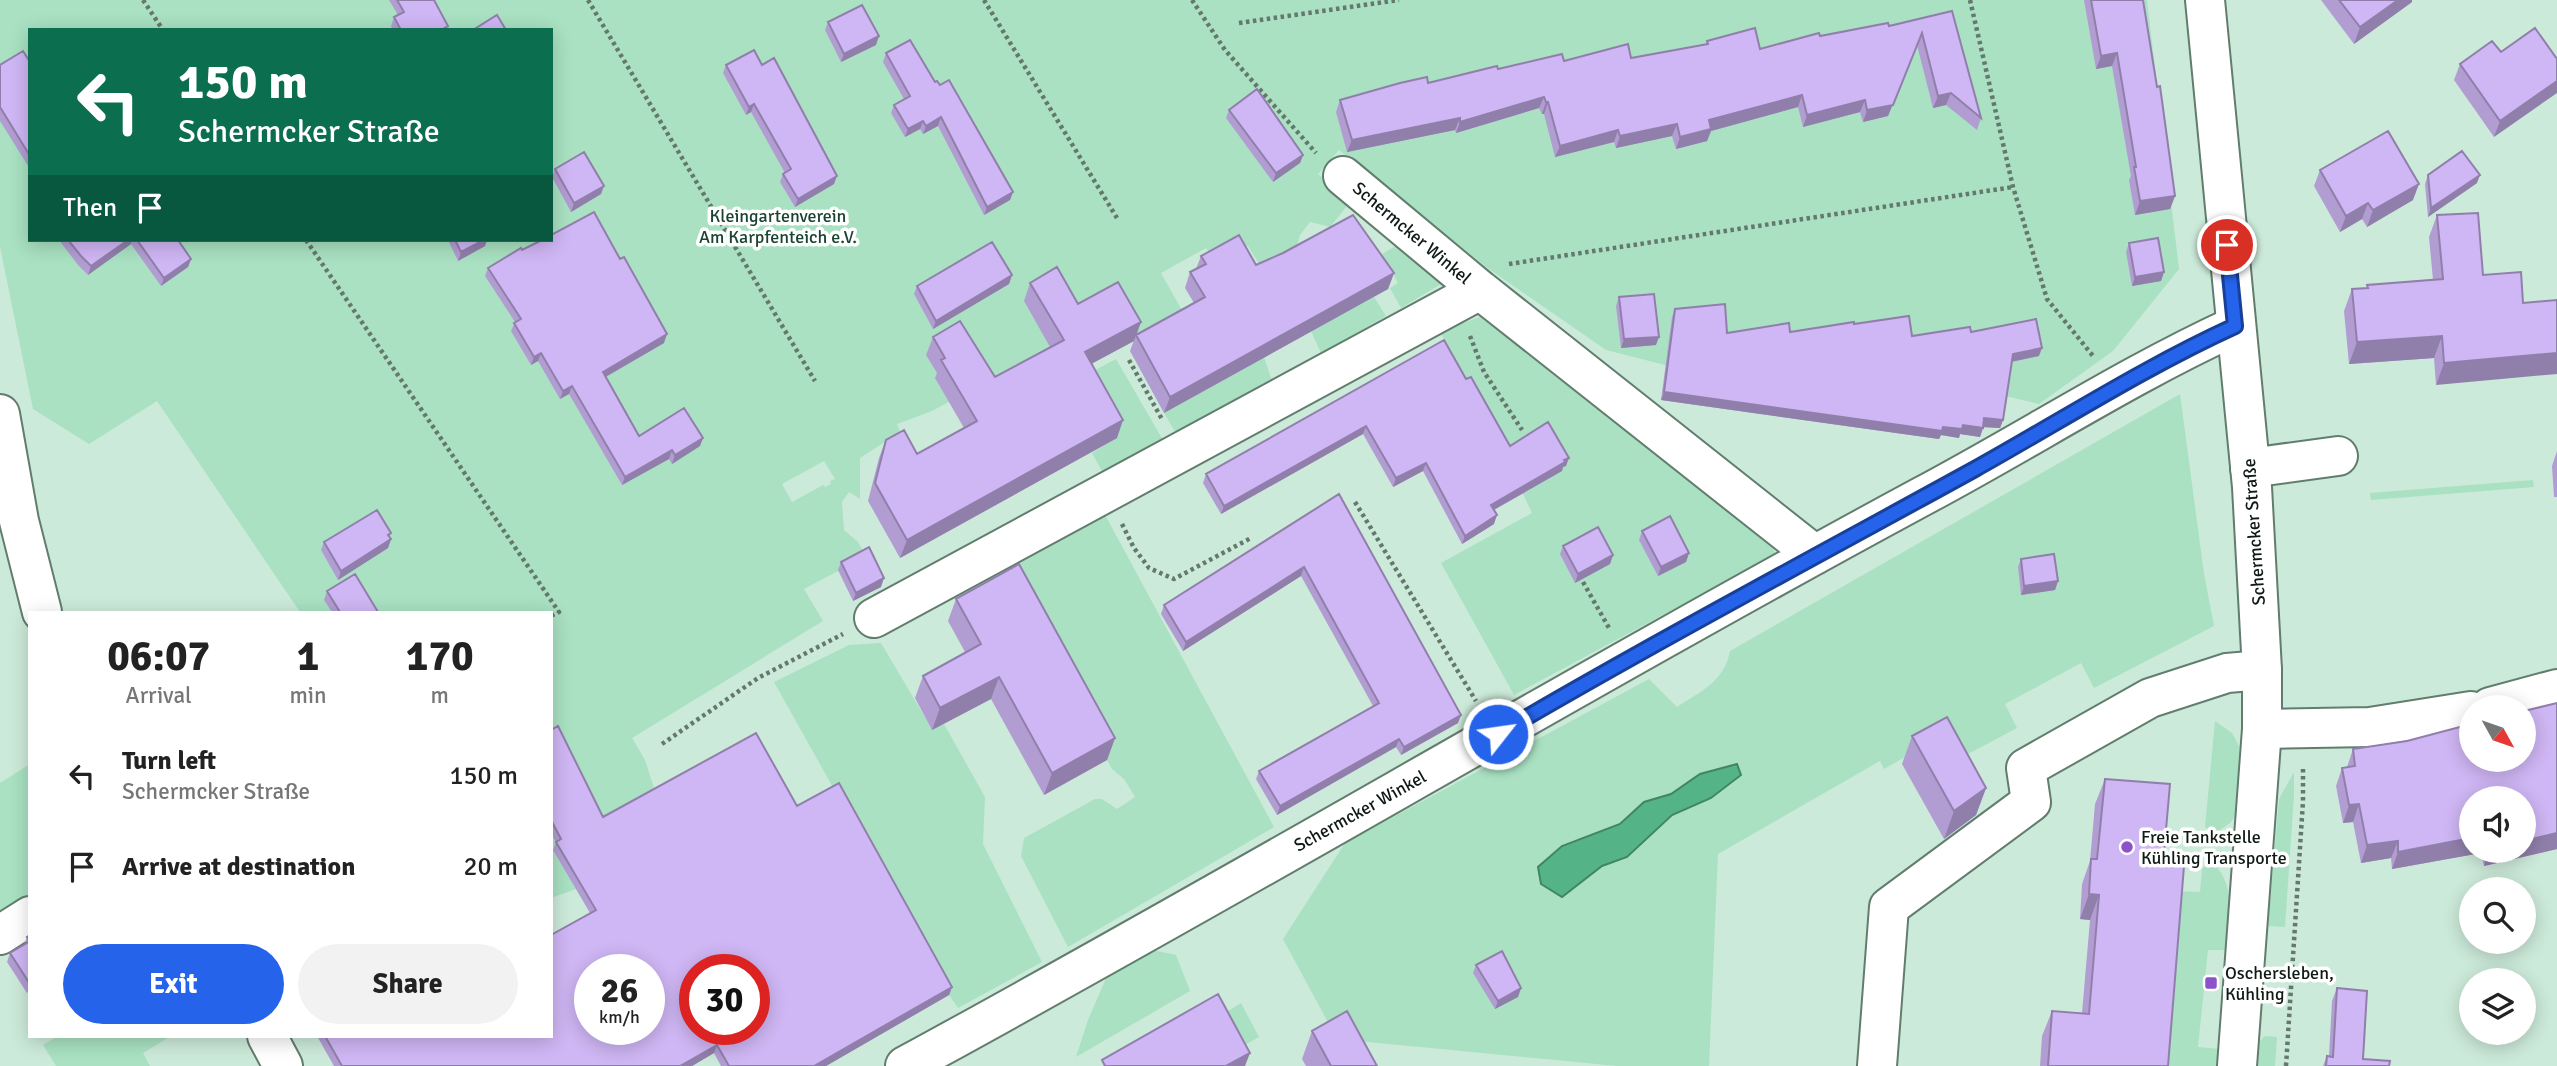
<!DOCTYPE html>
<html lang="en">
<head>
<meta charset="utf-8">
<style>
  :root { --surface:#fff; --page:#f2f2f2; --text:#222; --muted:#767676; --accent:#2563eb }
  body { margin:0; font-family:Signika,sans-serif; background:var(--page); color:var(--text); height:100vh; display:flex; flex-direction:column; font-size:26px; white-space:nowrap }
  * { box-sizing:border-box; margin:0 }
  p { font-size:23px; color:var(--muted) }
  .icon { flex:none; width:38px; height:38px; fill:none; stroke:currentColor; stroke-width:2; stroke-linecap:round; stroke-linejoin:round }
  .map { position:relative; flex:1; overflow:hidden }
  .sheet { position:absolute; left:28px; top:611px; width:525px; height:427px; display:flex; flex-direction:column; background:var(--surface); border-radius:0px; box-shadow:0 4px 18px #0003 }
  .sheet>* { flex:none }
  .guide { position:absolute; left:28px; top:28px; width:525px; height:214px; border-radius:0px; box-shadow:0 4px 18px #0003; background:#0b6e4f; color:#fff; overflow:hidden }
  .needle { width:46px; rotate:130deg }
  .fabs { position:absolute; left:2459px; top:695px; display:grid; gap:14px }
  .fabs a { display:grid; place-items:center; width:77px; height:77px; border-radius:50%; background:var(--surface); box-shadow:0 4px 18px #0003; font-size:35px }
  .speed { position:absolute; left:574px; top:954px; display:flex; gap:14px; font-size:35px; font-weight:700; text-align:center }
  .speed>* { display:grid; place-content:center; width:91px; height:91px; border-radius:50%; background:var(--surface); box-shadow:0 4px 18px #0003; line-height:1 }
  .speed small { font-size:18px; font-weight:400 }
  .speed .limit { border:10px solid #d22; background:#fff; color:#111 }
  .pin { position:absolute; display:grid; place-items:center; width:60px; height:60px; color:#fff; margin:-30px; border:4px solid #fff; border-radius:50%; box-shadow:0 2px 7px #0007 }
  .me { position:absolute; width:77px; margin:-38px; rotate:60deg; stroke-linejoin:round; filter:drop-shadow(0 0 5px #0008) }
  .turn { display:flex; align-items:center; gap:24px; height:147px; padding:0 35px; font-size:32px }
  .turn .icon { width:91px; height:91px; stroke-width:2.5 }
  .turn b { display:block; font-size:49px; line-height:60px }
  .then { display:flex; align-items:center; height:66px; padding:0 35px; background:#0003; gap:14px; font-size:26px }
  .eta { display:flex; justify-content:space-evenly; align-items:center; height:119px; text-align:center }
  .eta b { font-size:42px; font-weight:700; line-height:49px }
  .primary-button { display:flex; gap:14px; margin-top:auto; padding:14px 35px }
  .primary-button a { flex:1; height:80px; border-radius:42px; background:var(--accent); color:#fff; font-size:28px; font-weight:700; line-height:80px; text-align:center }
  .primary-button a+a { background:var(--page); color:var(--text) }
  ul { padding:0; list-style:none }
  li { display:flex; align-items:center; gap:21px; height:91px; padding:0 35px }
  li div { flex:1 }
  li b { display:block; font-size:26px }
  li em { font-style:normal }
  .map>svg:first-child { display:block }
</style>
</head>
<body>
<div class="map">
<svg width="2557" height="1066" viewBox="0 0 2557 1066">
  <rect width="100%" height="100%" fill="#ccead9"/>
  <!-- green -->
  <path fill="#a9e1c2" fill-rule="evenodd" d="M0 0H2147L2179 269 2113 351 2039 404 2005 396 1665 365 1606 350 1489 269 1339 150 1318 174 1351 201 1330 227 1310 222 1300 235 1297 246 1304 255 1261 267 1248 246 1239 243 1214 261 1206 248 1161 273 1183 312 1137 334 1127 316 1112 301 1082 377 1116 359 1163 440 1103 473 1092 453 1116 438 993 378 932 411 897 424 900 432 860 458V499L849 492 842 502 844 530 858 542 866 556 804 589 823 621 632 738 645 760 656 794 576 889 551 898V612H300L157 401 89 444 33 409 0 247ZM30 30H551V240H30ZM824 461 835 479 830 481 831 484 825 487 823 485 792 502 782 484Z
    M1401 243 1432 271 1441 284 1401 308 1390 288 1398 283 1382 254Z
    M1374 297 1386 316 1321 353 1311 331Z
    M1480 317 1769 542 1776 554 1514 695 1441 563 1532 513 1487 418 1440 331Z
    M1264 357 1273 384 1177 435 1164 413Z
    M2180 394 2204 574 2214 626 2094 688 2081 663 2005 704 2017 728 1968 754 1962 743 1942 754 1905 757 1884 769 1880 761 1718 854 1709 1066H1617L1337 1039 1283 939 1345 843 1649 679 1677 707C1701 691 1724 682 1730 651ZM1700 774 1741 775 1711 798 1672 815 1627 857 1602 866 1562 845 1620 824 1644 802 1671 794Z
    M2533 480 2534 487 2371 500 2370 493Z
    M1104 513 1274 827 1068 947 1021 856 1024 838 1095 799H1102L1117 809 1135 797 1124 779 1112 769 1107 760 1011 586V564Z
    M881 643 932 729 944 724 985 797 983 844 1042 962 958 1008 949 995 774 682 849 645Z
    M2215 721 2232 733 2239 746 2237 814 2230 823 2217 832 2210 831 2205 827Z
    M30 764V894L0 912V783Z
    M2294 772V795L2285 927 2268 926 2279 799Z
    M2206 865H2215C2237 888 2228 922 2226 950H2208L2198 1047 2220 1049 2218 1066H2161L2174 891 2200 892 2202 869Z
    M1148 949 1176 955 1190 991 1076 1057 1088 1020 1110 969Z
    M1241 1003 1259 1037 1225 1056 1207 1024Z
    M58 1036H171L143 1053 150 1066H56L43 1045Z
    M2265 1036 2277 1037 2275 1066H2258L2260 1041Z"/>
  <!-- water -->
  <path fill="#55b487" stroke="#408664" stroke-width="2" d="M1737 764 1741 775 1711 798 1672 815 1627 857 1602 866 1562 897 1541 884 1538 867 1562 846 1620 824 1644 802 1671 794 1700 774Z"/>
  <g fill="none" stroke-linecap="round" stroke-linejoin="round">
    <!-- minor casing -->
    <g stroke="#627d6e" stroke-width="42">
      <path id="minor" d="M1343 176 1480 290
        M0 414 19 521 42 612
        M2250 468 2338 456
        M874 618 1480 290 1815 555
        M2490 707 2557 689
        M2262 729 2370 727 2471 711
        M0 935 30 916
        M267 1036 283 1066
        M905 1066C1246 881 1578 682 1919 498 2025 442 2126 376 2235 326
        M1877 1066 1889 907 2031 802 2026 768 2150 698 2227 673 2262 670"/>
    </g>
    <!-- major casing -->
    <g stroke="#627d6e" stroke-width="42">
      <path id="major" d="M2205 0 2252 487 2262 670V729L2237 1066"/>
    </g>
    <!-- path -->
    <path stroke="#65786d" stroke-width="4.5" stroke-dasharray="3.5 3.5" stroke-linecap="butt" d="M143 0 163 30
      M588 0 815 381
      M984 0 1117 218
      M1192 0 1225 50 1316 153
      M1970 0 2013 187 2047 299 2093 356
      M1239 23 1399 0
      M306 240 559 612 551 616
      M1509 264 2013 187
      M1470 336 1484 372 1522 430
      M1129 360 1163 421
      M1355 502 1476 701
      M1122 524 1134 548 1149 568 1174 579 1251 538
      M1583 582 1609 628
      M662 744 758 678 843 634
      M2286 1066 2303 801V766"/>
    <!-- minor -->
    <use href="#minor" stroke="#fff" stroke-width="38"/>
    <!-- major -->
    <use href="#major" stroke="#fff" stroke-width="38"/>
  </g>
  <!-- wall -->
  <path fill="#b29dd2" fill-rule="evenodd" d="M389 0H434L447 30H393L391 26 394 17 398 15Z
    M2084 0H2143L2175 196 2170 209 2135 215 2129 180 2131 176 2112 66 2096 69Z
    M2321 0H2412V2L2354 44Z
    M1952 11 1981 118 1977 130 1946 105 1933 108 1917 45 1888 116 1863 122 1860 112 1803 127 1798 107 1711 131 1707 141 1676 149 1672 136 1616 148 1614 142 1555 157 1544 114H1542L1539 108 1456 133 1455 130 1347 152 1336 112 1340 100 1498 69 1564 61 1631 58 1706 44 1707 41 1760 49 1820 36 1889 26Z
    M828 22 876 45 841 62 825 30Z
    M2501 52 2557 59 2494 137 2454 80 2460 64Z
    M886 53 935 82 1013 192 1010 200 984 215 938 126 923 134 920 129 905 137 891 113 894 105 904 99 883 62Z
    M30 62V169L0 121V65Z
    M726 65H762L834 184 795 207 780 182 783 174 785 173 751 112 746 115 723 73Z
    M1229 110 1303 155 1300 163 1273 182 1226 118Z
    M555 169 601 194 571 212 552 177Z
    M2320 170 2413 200 2367 227 2362 219 2340 232 2314 186Z
    M2428 175 2477 183 2428 217 2425 184Z
    M2437 215 2483 275 2436 385 2434 358 2349 364 2344 311 2352 289 2367 288V285L2433 280 2429 237Z
    M59 240H178L191 259 188 267 161 286 131 244 88 275 78 265Z
    M448 240H487L485 246 458 261Z
    M2129 243 2164 272 2161 281 2132 286 2126 252Z
    M522 250 664 343 606 377 639 436 700 446 672 464 669 459 622 485 569 394 560 399 538 361 531 365 511 331 515 322 485 276 488 268Z
    M1201 256 1256 265 1394 273 1388 289 1164 413 1130 351 1136 335 1194 303 1185 288 1190 272 1196 269Z
    M1012 275 1009 284 933 329 914 294 917 286Z
    M1030 283 1078 304 1141 322 1134 341 1091 364 1117 438 900 558 868 501 879 458 886 440 917 454 964 428 935 378 937 373 926 355 933 337 995 377 1050 347 1024 301Z
    M1619 297 1656 345 1621 348 1616 306Z
    M1675 309 1727 333 1790 332 1854 324 1912 336 1971 332 2039 356 2012 362 2003 420 2000 428 1983 427 1980 437 1960 434 1959 438 1941 435 1939 439 1661 400 1672 317Z
    M1466 379 1510 446 1566 466 1563 467 1562 471 1494 510V524L1462 544 1423 471 1393 487 1363 434 1221 514 1203 483 1206 474Z
    M2557 451V497H2554L2552 466Z
    M1339 494 1458 723 1401 755 1396 747 1277 815 1256 779 1259 771 1373 706 1301 576 1183 651 1161 614 1164 605Z
    M1642 531 1689 553 1686 562 1658 576 1639 540Z
    M389 537 391 539 388 548 338 580 321 550 324 542Z
    M1563 546 1613 555 1610 564 1575 583 1560 554Z
    M2021 559 2058 581 2055 590 2021 595 2018 567Z
    M841 562 881 587 853 601 838 570Z
    M327 591 378 612H332L324 600Z
    M956 599 1115 738 1107 760 1044 795 991 699 932 730 915 698 923 676 965 652 948 621Z
    M2557 703V849L2484 866 2481 853 2392 869 2391 858 2361 863 2353 822 2343 823 2336 786 2342 768 2347 767 2353 749 2407 741ZM2524 798V850H2471Z
    M551 730 603 817 797 806 952 987 949 995 826 1066H721L714 1053 692 1066H334L317 1036H368L369 1037 590 913 553 850 556 842 551 834Z
    M1912 736 1986 788 1976 815 1944 839 1902 764Z
    M2105 779 2163 864 2168 1066H2040L2042 1036 2052 1011 2082 1013 2090 920 2080 919 2082 884 2090 861 2095 804Z
    M30 935V991L27 993 7 962 10 953 24 945 27 937Z
    M1476 965 1521 988 1518 997 1495 1009 1473 973Z
    M2337 988 2363 1059 2389 1066H2323L2327 1056H2329L2332 1001Z
    M1312 1031 1377 1066H1306L1302 1059Z"/>
  <!-- shaded-wall -->
  <path fill="#917fab" d="M2398 0H2412V2L2354 44 2360 27Z
    M879 36 876 45 841 62 844 54Z
    M1917 45 1888 116 1863 122 1867 110Z
    M2117 53 2112 66 2096 69 2101 56Z
    M2557 81V93L2494 137 2500 121Z
    M1951 93 1946 105 1933 108 1938 96Z
    M1802 95 1798 107 1711 131 1707 141 1676 149 1680 137 1709 120Z
    M1544 97 1539 108 1456 133 1460 122Z
    M1865 100 1860 112 1803 127 1807 115Z
    M1546 102H1548L1544 114H1542Z
    M754 104 751 112 746 115 749 107Z
    M941 117 938 126 923 134 926 126Z
    M1460 118 1455 130 1347 152 1352 140Z
    M923 121 920 129 905 137 908 129Z
    M1677 124 1672 136 1616 148 1620 136Z
    M1618 130 1614 142 1555 157 1560 146Z
    M1303 155 1300 163 1273 182 1276 173Z
    M2480 175 2477 183 2428 217 2431 208Z
    M837 176 834 184 795 207 798 199Z
    M2419 184 2413 200 2367 227 2373 210Z
    M604 186 601 194 571 212 574 203Z
    M1013 192 1010 200 984 215 987 207Z
    M2175 196 2170 209 2135 215 2140 201Z
    M2368 203 2362 219 2340 232 2346 216Z
    M128 240H132L131 244 88 275 91 266Z
    M484 240H487L485 246 458 261 461 252Z
    M191 259 188 267 161 286 164 278Z
    M2164 272 2161 281 2132 286 2135 277Z
    M1394 273 1388 289 1164 413 1170 397Z
    M1012 275 1009 284 933 329 936 321Z
    M1141 322 1134 341 1078 371 1085 352Z
    M667 334 664 343 600 380 603 372Z
    M2442 336 2434 358 2349 364 2357 342Z
    M1659 337 1656 345 1621 348 1624 339Z
    M2042 348 2039 356 2010 362 2013 354Z
    M541 353 538 361 531 365 534 357Z
    M2557 353V374L2436 385 2444 363Z
    M572 386 569 394 560 399 563 391Z
    M1664 392 1943 427 1963 425 1983 428 1980 437 1960 434 1959 438 1941 435 1939 439 1661 400Z
    M1984 418 2003 420 2000 428 1981 427Z
    M1123 420 1117 438 900 558 907 540Z
    M1366 426 1363 434 1221 514 1224 506Z
    M703 438 700 446 672 464 675 455Z
    M672 450 669 459 622 485 625 477Z
    M1569 458 1566 466 1563 467 1562 471 1488 513 1491 505Z
    M1426 463 1423 471 1393 487 1396 478Z
    M1497 515 1494 524 1462 544 1465 536Z
    M391 533 387 541 391 539 388 548 338 580 341 571Z
    M1689 553 1686 562 1658 576 1661 567Z
    M1613 555 1610 564 1575 583 1578 574Z
    M1304 567 1301 576 1183 651 1186 642Z
    M884 578 881 587 853 601 856 593Z
    M2058 581 2055 590 2021 595 2024 586Z
    M999 677 991 699 932 730 940 708Z
    M1461 715 1458 723 1401 755 1404 747Z
    M1115 738 1107 760 1044 795 1052 773Z
    M1399 739 1396 747 1277 815 1280 806Z
    M1986 788 1976 815 1944 839 1954 811Z
    M2359 804 2353 822 2343 823 2349 805Z
    M2557 833V849L2484 866 2489 850H2524V841Z
    M2471 838V850H2482L2481 853 2392 869 2398 852Z
    M2398 841 2391 858 2361 863 2367 845Z
    M2089 894 2099 895 2090 920 2080 919Z
    M952 987 949 995 826 1066H814Z
    M1521 988 1518 997 1495 1009 1498 1001Z
    M717 1045 714 1053 692 1066H680Z
    M1250 1053 1245 1066H1226Z"/>
  <!-- building -->
  <path fill="#cfb6f4" stroke="#917fab" stroke-width="2" fill-rule="evenodd" d="M397 0H434L448 26 441 30H401L394 17 404 12Z
    M2091 0H2143L2157 87 2160 86 2175 196 2140 201 2134 167H2136L2117 53 2101 56Z
    M2339 0H2398L2360 27Z
    M862 5 879 36 844 54 828 22Z
    M1952 11 1981 118 1951 93 1938 96 1922 33 1893 105 1867 110 1865 100 1807 115 1802 95 1709 120 1711 129 1680 137 1677 124 1620 136 1618 130 1560 146 1548 102H1546L1544 97 1460 122V118L1352 140 1340 100 1400 83 1427 77 1428 83 1497 66 1498 69 1562 54 1564 61 1628 44 1631 58 1708 44 1707 41 1755 28 1760 49 1819 33 1820 36 1888 23 1889 26Z
    M497 15 506 30H473Z
    M2535 28 2557 59V81L2500 121 2460 64 2492 41 2501 52Z
    M910 40 935 82 937 81 940 85 949 80 1013 192 987 207 941 117 926 126 923 121 908 129 894 105 910 96 886 53Z
    M754 50 762 65 774 58 837 176 798 199 783 174 791 169 754 104 749 107 726 65Z
    M23 51 30 62V156L0 107V65Z
    M1257 89 1303 155 1276 173 1229 110Z
    M2388 131 2419 184 2373 210 2368 203 2346 216 2320 170Z
    M2462 151 2480 175 2431 208 2428 175Z
    M584 152 604 186 574 203 555 169Z
    M594 212 620 259 624 257 667 334 603 372 639 436 684 408 703 438 675 455 672 450 625 477 572 386 563 391 541 353 534 357 514 323 521 319 488 268 521 248 522 250 542 240H551V235Z
    M2478 213 2483 275 2521 272 2523 303 2557 300V353L2444 363 2442 336 2357 342 2352 289 2368 288 2367 285 2443 279 2437 215Z
    M1353 215 1394 273 1170 397 1136 335 1205 297 1190 272 1206 264 1201 256 1239 235 1256 265 1283 253Z
    M2158 238 2164 272 2135 277 2129 243Z
    M68 240H128L91 266 81 256Z
    M137 240H178L191 259 164 278Z
    M455 240H484L461 252Z
    M992 242 1012 275 936 321 917 286Z
    M1057 267 1078 304 1118 282 1141 322 1085 352 1123 420 907 540 875 483 886 440 904 430 917 454 977 421 941 360 945 358 933 337 960 321 995 377 1064 340 1030 283Z
    M1654 294 1659 337 1624 339 1619 297Z
    M1725 304 1727 333 1789 323 1790 332 1854 322V324L1909 316 1912 336 1970 327 1971 332 2036 319 2042 348 2013 354 2003 420 1984 418 1983 428 1963 425 1962 429 1943 427 1942 431 1664 392 1675 309Z
    M1444 340 1466 379 1471 377 1510 446 1548 422 1569 458 1564 460 1565 462 1491 505 1497 515 1465 536 1426 463 1396 478 1366 426 1224 506 1206 474Z
    M1339 494 1461 715 1404 747 1399 739 1280 806 1259 771 1379 703 1304 567 1186 642 1164 605Z
    M377 510 391 533 388 535 391 539 341 571 324 542Z
    M1670 516 1689 553 1661 567 1642 531Z
    M1598 527 1613 555 1578 574 1563 546Z
    M869 547 884 578 856 593 841 562Z
    M2054 554 2058 581 2024 586 2021 559Z
    M1019 564 1115 738 1052 773 999 677 940 708 923 676 981 644 956 599Z
    M355 574 378 612H340L327 591Z
    M2557 703V833L2524 841V798H2471V838L2398 852V841L2367 845 2359 804 2349 805 2342 768 2355 766 2353 749 2407 741 2471 724V760H2524V711Z
    M1947 717 1986 788 1954 811 1912 736Z
    M558 726 603 817 756 733 797 806 839 783 952 987 814 1066H729L717 1045 680 1066H342L325 1036H368L369 1037 371 1036H551V935L596 910 556 842 561 839 551 820V730ZM590 970H649V1029H590ZM695 970H754V1029H695Z
    M2105 779 2170 784 2163 864 2184 866 2168 1066H2048L2052 1011 2089 1014 2099 895 2089 894 2091 859H2097Z
    M30 935V984L10 953 30 941 27 937Z
    M1502 951 1521 988 1498 1001 1476 965Z
    M2337 988 2367 991 2363 1059 2390 1061 2389 1066H2326L2327 1056 2333 1057Z
    M1218 994 1250 1053 1226 1066H1105L1102 1060Z
    M1347 1011 1377 1066H1331L1312 1031Z"/>
  <g fill="none" stroke-linecap="round" stroke-linejoin="round">
    <!-- route casing -->
    <g stroke="#184099" stroke-width="18">
      <path id="route" d="M1498 734C1655 642 1815 557 1975 469 2061 421 2145 367 2235 326L2227 245"/>
    </g>
    <!-- route -->
    <use href="#route" stroke="#2563eb" stroke-width="12"/>
  </g>
  <!-- markers -->
  <g fill="#8b52c9" stroke="#fff" stroke-width="2.5">
    <circle cx="2127" cy="847" r="7"/>
    <rect x="2204" y="976" width="14" height="14" rx="3.5"/>
  </g>
  <g text-anchor="middle" dominant-baseline="central" stroke-width="7" stroke-linejoin="round" paint-order="stroke">
    <!-- park labels -->
    <g font-size="18" fill="#1a4330" stroke="#fff">
      <text x="778" y="216">Kleingartenverein<tspan x="778" dy="21">Am Karpfenteich e.V.</tspan></text>
    </g>
    <!-- street labels -->
    <g font-size="18" fill="#0f1a14" stroke="#fff">
      <text transform="translate(1412 233) rotate(40)">Schermcker Winkel</text>
      <text transform="translate(2254 532) rotate(-94)">Schermcker Straße</text>
      <text transform="translate(1360 811) rotate(-29)">Schermcker Winkel</text>
    </g>
    <!-- poi labels -->
    <g font-size="18" fill="#0f1a14" stroke="#fff" text-anchor="start">
      <text x="2141" y="837">Freie Tankstelle<tspan x="2141" dy="21">Kühling Transporte</tspan></text>
      <text x="2225" y="973">Oschersleben,<tspan x="2225" dy="21">Kühling</tspan></text>
    </g>
  </g>
</svg>
<div class="fabs">
<a><svg class="needle" viewBox="-14 -14 28 28"><path d="M0-13l5 13h-10z" fill="#e53935"/><path d="M0 13l5-13h-10z" fill="#767676"/></svg></a>
<a><svg class="icon" aria-label="sound" viewBox="0 0 24 24"><path d="M4 9h4l5-4v14l-5-4H4zM17 9q2 3 0 6"/></svg></a>
<a><svg class="icon" aria-label="search" viewBox="0 0 24 24"><circle cx="10" cy="10" r="6"/><path d="M15 15l6 6"/></svg></a>
<a><svg class="icon" aria-label="layers" viewBox="0 0 24 24"><path d="M12 4l9 5-9 5-9-5zM3 14l9 5 9-5"/></svg></a>
</div>
<div class="speed"><div>26<small>km/h</small></div><div class="limit">30</div></div>
<div class="pin" style="left:2227px;top:245px;background:#d93025"><svg class="icon" aria-label="arrive" viewBox="0 0 24 24"><path d="M6 21V4h12l-3 4 3 4H6"/></svg></div>
<svg class="me" style="left:1498px;top:734px" viewBox="-20 -20 40 40"><circle r="17" fill="#2563eb" stroke="#fff" stroke-width="3"/><path d="M0-11L8 9 0 5-8 9z" fill="#fff"/></svg>
<div class="guide">
<div class="turn"><svg class="icon" aria-label="left" viewBox="0 0 24 24"><path d="M17 20v-9H6M10 6l-5 5 5 5"/></svg><div><b>150 m</b>Schermcker Straße</div></div>
<div class="then">Then<svg class="icon" aria-label="arrive" viewBox="0 0 24 24"><path d="M6 21V4h12l-3 4 3 4H6"/></svg></div>
</div>
<section class="sheet">
<div class="eta">
<div><b>06:07</b><p>Arrival</p></div>
<div><b>1</b><p>min</p></div>
<div><b>170</b><p>m</p></div>
</div>
<ul>
<li><svg class="icon" aria-label="left" viewBox="0 0 24 24"><path d="M17 20v-9H6M10 6l-5 5 5 5"/></svg><div><b>Turn left</b><p>Schermcker Straße</p></div><em>150 m</em></li>
<li><svg class="icon" aria-label="arrive" viewBox="0 0 24 24"><path d="M6 21V4h12l-3 4 3 4H6"/></svg><div><b>Arrive at destination</b></div><em>20 m</em></li>
</ul>
<div class="primary-button"><a>Exit</a><a>Share</a></div>
</section>
</div>
</body>
</html>
